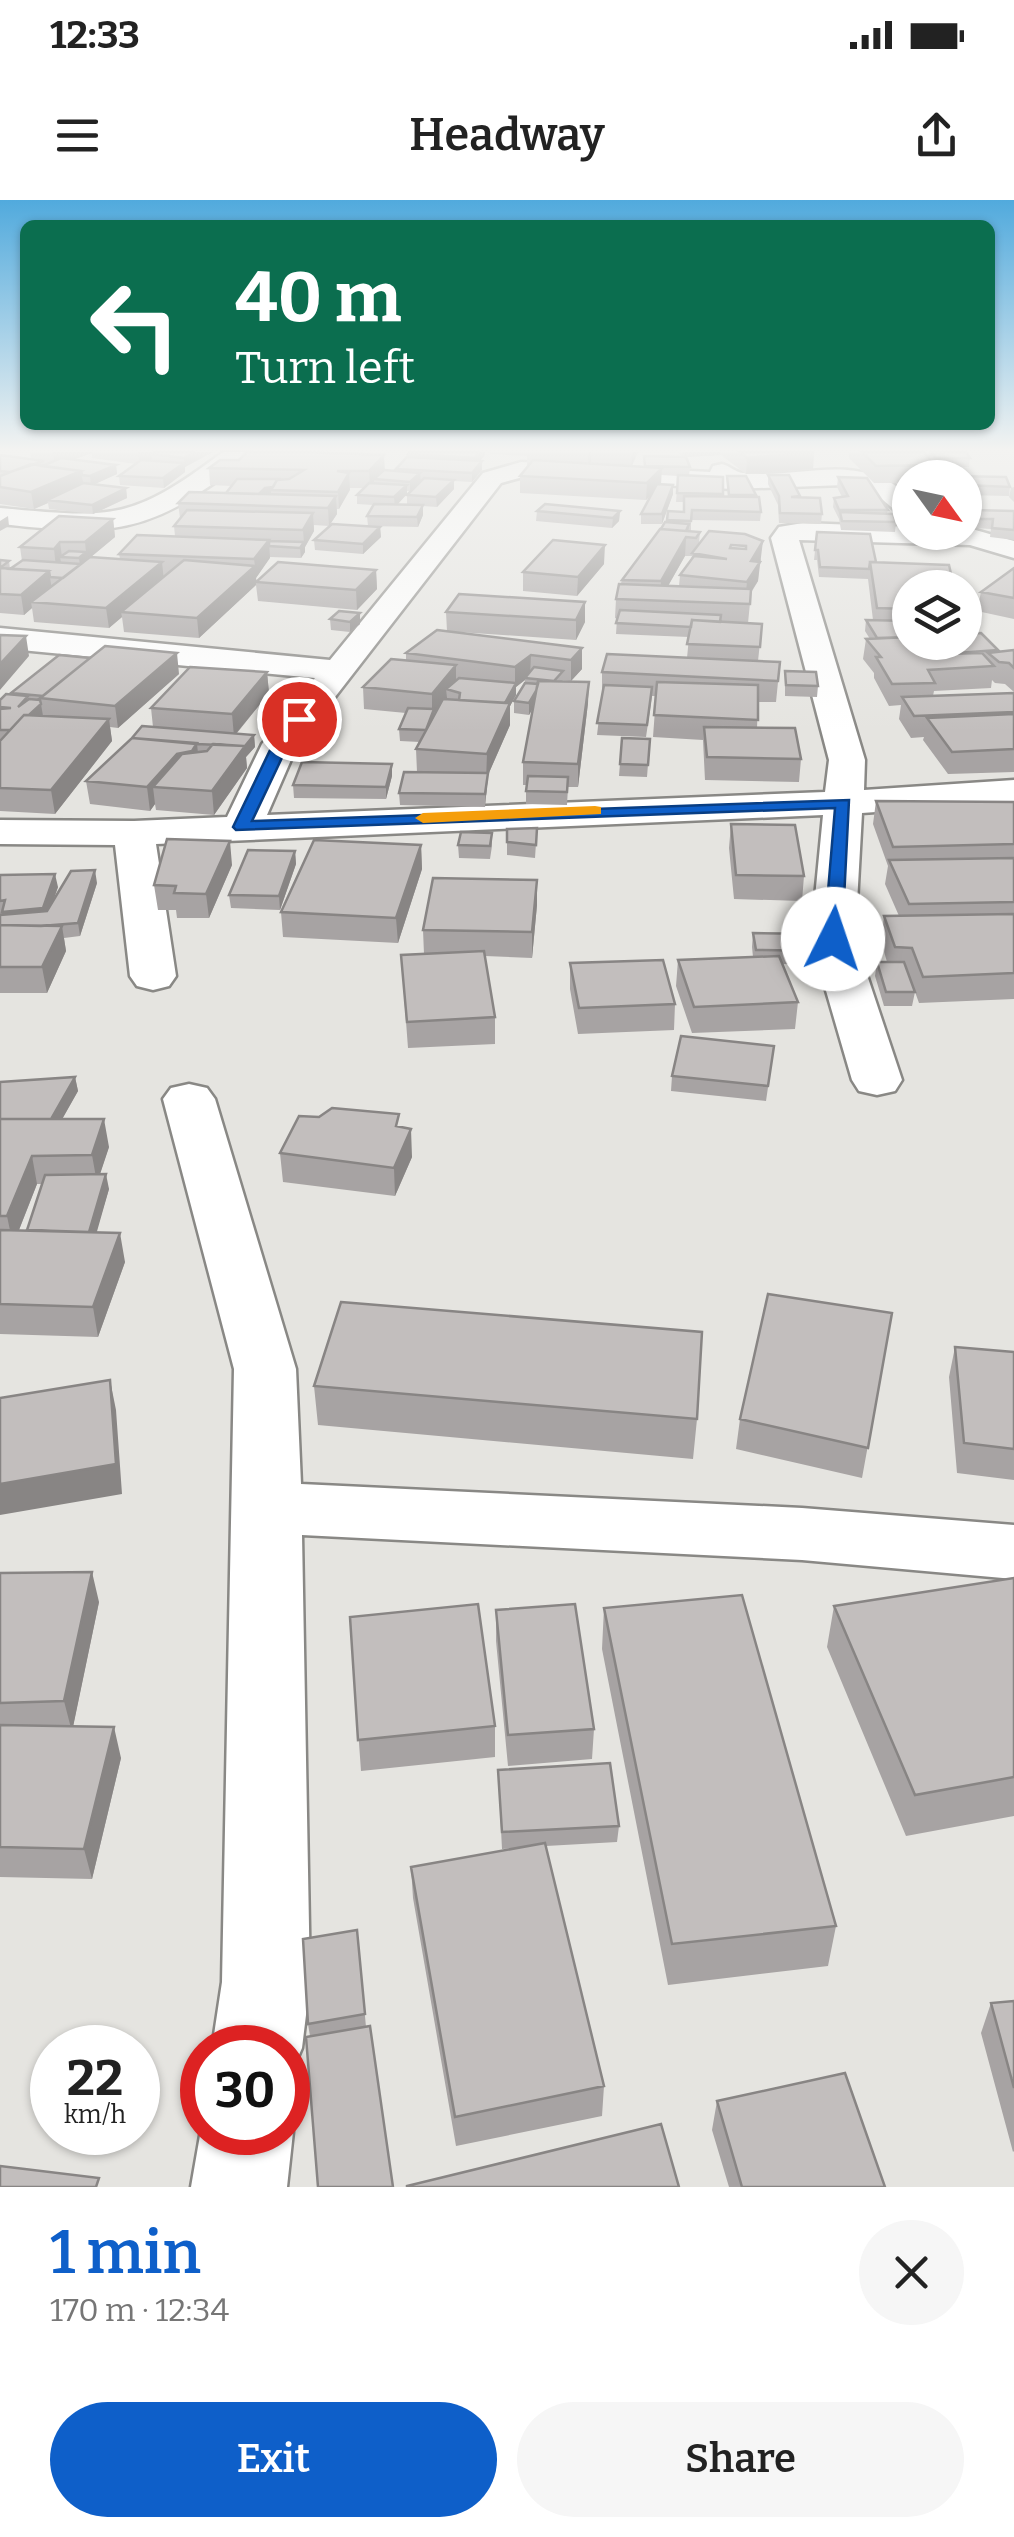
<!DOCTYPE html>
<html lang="en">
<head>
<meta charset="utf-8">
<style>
  :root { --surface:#fff; --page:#f6f6f6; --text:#222; --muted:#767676; --accent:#0e5fc9 }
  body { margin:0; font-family:Bitter,serif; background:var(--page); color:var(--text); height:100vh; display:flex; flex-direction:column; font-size:38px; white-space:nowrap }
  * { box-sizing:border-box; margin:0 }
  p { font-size:32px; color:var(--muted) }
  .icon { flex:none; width:55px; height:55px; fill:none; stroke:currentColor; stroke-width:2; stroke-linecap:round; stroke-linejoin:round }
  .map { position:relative; height:1987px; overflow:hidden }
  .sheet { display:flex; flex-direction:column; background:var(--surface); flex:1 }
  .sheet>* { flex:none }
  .banner { position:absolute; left:20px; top:20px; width:975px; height:210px; border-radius:15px; box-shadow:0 2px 8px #0004; background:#0b6e4f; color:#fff; overflow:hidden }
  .needle { width:65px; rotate:123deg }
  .tools { position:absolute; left:892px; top:260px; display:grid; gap:20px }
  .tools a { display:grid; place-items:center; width:90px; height:90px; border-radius:50%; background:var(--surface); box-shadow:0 2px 8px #0004; font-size:50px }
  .speed { position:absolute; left:30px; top:1825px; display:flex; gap:20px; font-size:50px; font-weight:700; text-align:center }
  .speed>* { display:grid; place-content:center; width:130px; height:130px; border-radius:50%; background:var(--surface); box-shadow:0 2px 8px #0004; line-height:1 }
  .speed small { font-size:25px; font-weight:400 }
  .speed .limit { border:15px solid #d22; background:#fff; color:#111 }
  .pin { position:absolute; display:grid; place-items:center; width:85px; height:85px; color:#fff; margin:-42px; border:5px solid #fff; border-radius:50%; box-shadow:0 2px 10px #0007 }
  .me { position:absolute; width:110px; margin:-55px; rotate:4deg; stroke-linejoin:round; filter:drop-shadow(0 0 8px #0008) }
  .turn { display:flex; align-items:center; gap:35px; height:210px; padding:0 50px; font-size:45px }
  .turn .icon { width:130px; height:130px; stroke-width:2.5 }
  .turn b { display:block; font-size:70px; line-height:85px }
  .round { display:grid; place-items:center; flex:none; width:105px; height:105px; border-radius:52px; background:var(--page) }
  .summary { display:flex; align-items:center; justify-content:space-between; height:170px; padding:0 50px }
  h1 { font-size:60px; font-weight:600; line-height:75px; color:var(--accent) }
  .action { display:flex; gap:20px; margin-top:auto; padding:20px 50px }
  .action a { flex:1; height:115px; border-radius:60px; background:var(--accent); color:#fff; font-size:40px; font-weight:600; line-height:115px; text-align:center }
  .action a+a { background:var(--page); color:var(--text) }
  .status { display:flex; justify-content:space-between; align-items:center; height:70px; padding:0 50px; background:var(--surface); direction:ltr }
  .status svg { height:28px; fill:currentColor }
  header { display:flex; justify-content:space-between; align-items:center; height:130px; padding:0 50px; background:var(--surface); font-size:45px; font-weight:600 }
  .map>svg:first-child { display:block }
</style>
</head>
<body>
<div class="status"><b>12:33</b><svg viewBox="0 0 49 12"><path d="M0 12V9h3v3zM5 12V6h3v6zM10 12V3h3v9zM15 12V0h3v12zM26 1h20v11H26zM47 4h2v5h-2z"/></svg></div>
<header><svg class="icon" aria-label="menu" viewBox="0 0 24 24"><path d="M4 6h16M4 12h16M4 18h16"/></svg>Headway<svg class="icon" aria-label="share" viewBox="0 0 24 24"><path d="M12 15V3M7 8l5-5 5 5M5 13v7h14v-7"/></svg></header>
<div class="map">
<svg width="1014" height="1987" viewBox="0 0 1014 1987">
  <rect width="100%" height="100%" fill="#e5e4e0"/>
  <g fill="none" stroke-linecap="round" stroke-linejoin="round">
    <!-- street casing -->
    <g stroke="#898885" stroke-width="5">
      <path id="street" d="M223 252H251C238 268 219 280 202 291 132 340 80 332 0 324V308C112 318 130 322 223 252Z
        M521 262 710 272 713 266 722 264C730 266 735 272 743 273 801 280 858 249 910 297V315L896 311 871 290 844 285 732 289 523 277 501 283 297 546 267 615 825 592 829 560 771 338 779 327 803 323 910 327V332H965V328L972 329 1014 341V358L970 345 799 340 865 560 864 590 1014 580V602L862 613 855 739 902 880 895 891 877 895 859 891 852 880 811 739 823 615 156 644 176 776 169 786 153 790 137 786 130 776 115 645 0 644V620L134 621 227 617 262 544 315 478 0 448V428L330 460 483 273Z
        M189 884 207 888 215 899 296 1169 301 1284 802 1308 1014 1325V1379L802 1360 302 1335 310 1782 302 1848 288 1880V1848H212L222 1782 234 1169 163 899 171 888Z
        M288 1919 293 1932 287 1987H191L202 1924V1932H288Z"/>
    </g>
    <!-- street -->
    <use href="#street" fill="#fff" fill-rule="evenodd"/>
  </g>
  <!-- wall -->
  <path fill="#a7a3a3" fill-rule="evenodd" d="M30 252H213L185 267V272L164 288 120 285 119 276 136 264 92 258V253L74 259 116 265 117 274 94 284 126 288 127 298 93 314 49 309 48 303 34 309 0 304V255L31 259Z
    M322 252H365L363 255 385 270 396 271V269L408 257V254L485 252 480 261H482V270L472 282 454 281V289L437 307 423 306V315L418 327 368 326 367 316 373 305 357 304V295L363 288H350L339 309H337V314L329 326 314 325V331L305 347V352L301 358 270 357 256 378 257 381 376 370 377 389 357 410 258 401 256 385 199 438 124 432 122 417 109 428 34 422 32 408 24 415 0 413V360L9 361 10 369 22 361 20 347 113 319 115 337 91 357 120 359 119 354 175 336 174 326 180 318 178 303 226 293 232 286 210 285 209 268 239 260ZM407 291H410L407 295V304L397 305 407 294Z
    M490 252H638L632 266 644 267V256L682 257 678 252H814L813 269 746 274 721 255 686 257 690 267 689 276 723 277V297H728L727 276 756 295 761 312 760 321 691 320V331L700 332 699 343 745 334 761 360 759 363 758 381 751 393 748 423 762 424 758 461 780 462 776 502H758L757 528 801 559 799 582 705 580 703 540 653 537 656 496H652L646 537 597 535 602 493V472L687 458 689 437 616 434 617 419 615 418 616 399 622 380 667 320 684 312V302H676L678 276 661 275V284L673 294 662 324H641V314L652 294 646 300 520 293V276L527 267V256L490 254ZM731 345 746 346V349L730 348ZM685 356H692L691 359 680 375 679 386H668Z
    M849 252H966L970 258 969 267 934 266 933 278H910V301H903L897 290 898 283H874L849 258Z
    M768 275 800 296 799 298 822 314 821 324 779 323 778 305 768 284Z
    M955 276 1006 277 1010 287 1009 296 965 295V278H955Z
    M838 277 888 310 887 313 896 322 895 332 841 330 839 319 833 307 834 298 842 297 837 287Z
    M1014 287V302L1009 297 1011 288Z
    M899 309 910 310V332L939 334 904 333 898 319Z
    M973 310H1014V340L990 337 991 329 973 328 972 320Z
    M537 311H620L619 321 612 328 536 321Z
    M380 327 381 337 363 354 315 350 314 340Z
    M817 332 876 362 952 378 951 388H910V442L997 452 1014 450V492L1005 484 995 483 992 480 991 488 934 491 933 496 1014 493V572L948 574 923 540 924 537 911 538 899 519 901 505 889 506 874 478V473L863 459 866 439H870L865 431 866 420H873L868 379 819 377 817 360H814Z
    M604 364 577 396 523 391V372Z
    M1014 368V419L977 411 981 392Z
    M459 394 585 422 576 440 459 432 582 448V469L571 481 562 480 588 503 578 587H568L567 605 526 604V585H523V562L533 508 529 515 514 513V501L525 483V480L516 487V495L510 506V525L488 575 485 607 400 605 399 593 417 572 416 549 420 542 400 541 399 529 406 513 364 509 363 487 406 461V453L447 431 446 412Z
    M360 413V424L350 432 331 430 330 419Z
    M785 471 818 486 817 497 785 496Z
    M267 472 269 493 237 533 254 535 255 547 246 557 247 568 214 615 156 610 155 604 150 611 90 604 86 581 153 527 151 508Z
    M179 474 118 528 110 527 112 541 55 614 0 611V500L11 495V493Z
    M622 538 650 539 647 577 619 576Z
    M392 576 386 599 294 598 293 585Z
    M876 601 1014 602V799L919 803 910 778 915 792 912 806H884L875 776 877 762H887L881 741 884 716H899L885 684 888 666 873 624Z
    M731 624 804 676 802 701 734 699 729 648Z
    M537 628 535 658 507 655V629Z
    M492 633V646L490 659 459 658 458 645Z
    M421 645 422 669 398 743 283 737 281 712Z
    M295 651 296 664 280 710 231 708 229 695Z
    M232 665 209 718H177L176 710H158L154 685Z
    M0 675 58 687 53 700 97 683 80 736 64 738 66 751 47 793H0Z
    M537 680V705L532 758 485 756 495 817V844L408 848 401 755 424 754 423 730Z
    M753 733 823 751 821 765 782 764 798 802 795 829 692 833 676 786 678 760 753 757 752 747Z
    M570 763 675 804 674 830 578 834 570 789Z
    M774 846 766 901 671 891 672 876Z
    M75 877 78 891 62 919 109 947 100 974 109 989 96 1032 125 1062 98 1137 0 1134V882ZM37 984H42L27 1030H19Z
    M400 927 412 957 395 996 283 982 280 953Z
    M892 1113 862 1278 736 1249 740 1219Z
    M955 1147 1014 1152V1280L957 1273 949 1177Z
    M314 1186 697 1219 693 1259 318 1225Z
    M0 1373 99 1402 73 1526 121 1558 92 1679 0 1677Z
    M1014 1378V1616L906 1636 827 1447 834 1406Z
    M604 1408 836 1726 828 1766 668 1785 602 1449Z
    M496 1410 594 1529 592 1559 508 1566 496 1441Z
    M350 1417 495 1526V1557L361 1571Z
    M498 1570 619 1626 617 1642 546 1646 604 1886 602 1916 456 1946 413 1698 411 1667 519 1648 502 1649Z
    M357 1730 366 1827 310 1836 308 1824Z
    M1014 1801V1951L1013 1952 981 1833 991 1803Z
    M717 1901 885 1987H729L712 1930Z"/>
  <!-- shaded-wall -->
  <path fill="#888584" d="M53 252H92V253L55 266Z
    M138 252H169L152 254V259L140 265Z
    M195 252H213L185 267V272L164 288 163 278 184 263V258Z
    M479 252H485V255L475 267V258Z
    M589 252H591V265L587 271Z
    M632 252H638L631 267Z
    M683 252H721V255L683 257Z
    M814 252 813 269 746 274 747 258Z
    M384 255 385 272 374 279V284L370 288 369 271Z
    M482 261V270L472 282V273Z
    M116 265 117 274 91 286 90 276Z
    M662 268 661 285 646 300 647 283Z
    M81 271 84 288 47 300 48 303 34 309 31 292Z
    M349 273 350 290 339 309 338 292Z
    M420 273 421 282 410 291V282Z
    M454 280V289L437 307 436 297Z
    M407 285V294L395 307 394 297Z
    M673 285V294L662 324V314Z
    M277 286 271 290V296L258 295 265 288Z
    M126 288 127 298 93 314 92 305Z
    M336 296 337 314 329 326 328 308Z
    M423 305V315L418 327 417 317Z
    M620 311 619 321 612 328 613 318Z
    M313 313 314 331 305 347V352L301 358 300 348 304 343 303 330Z
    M8 316 9 326 0 331V321Z
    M113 319 115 337 80 366 79 358 86 352 85 342Z
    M689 324 688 334 686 339 685 356 660 400 661 381Z
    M380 327 381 337 363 354V344Z
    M269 340 270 358 256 378V385L199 438 197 418 255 366 254 359Z
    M763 341 758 381 745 401 747 382 751 361Z
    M60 342 62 357H60L61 362 56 368 54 349Z
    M605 345 604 364 577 396 578 377Z
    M162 362 164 381 121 412 122 417 109 428 106 408Z
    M376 370 377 389 357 410 356 390Z
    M49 371 52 390 31 402 32 408 24 415 21 395Z
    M585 402V422L576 440V420Z
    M360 413V424L350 432V422Z
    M26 436 29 456 0 490V464Z
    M582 448V469L571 481V460Z
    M177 453 179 474 118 528 115 506Z
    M531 455 530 476 525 478V480L516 487V495L510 506V525L488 575 485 607 487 554 505 503 515 486V467Z
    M456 465V486L446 489 447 498 434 513V521L426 530 432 513V494Z
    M267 472 269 493 234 536 232 514Z
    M589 482 588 503 578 587V564Z
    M540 484V496L529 515V503Z
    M41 504 43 516 13 530Z
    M109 519 112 541 55 614 51 590Z
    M254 535 255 547 246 557 247 568 214 615 212 591Z
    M197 543 199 565 153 587 155 604 150 611 147 587 177 554Z
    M392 564V576L386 599V587Z
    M230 641 232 665 209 718 206 694Z
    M421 645 422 669 398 743 396 718Z
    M295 651 296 664 280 710 279 696Z
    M95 670 97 683 80 736 78 723Z
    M55 674 58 687 46 722 4 726 2 712Z
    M537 680V705L532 758V732Z
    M62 726 66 751 47 793 42 767Z
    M75 877 78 891 51 939 48 924Z
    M104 919 109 947 97 983 92 955Z
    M411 929 412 957 395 996 394 968Z
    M32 956 37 984 13 1045 7 1016Z
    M106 974 109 989 92 1049 89 1034Z
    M120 1033 125 1062 98 1137 93 1107Z
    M110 1180 116 1210 122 1294 0 1315V1284Z
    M92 1372 99 1402 72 1532 64 1501Z
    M114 1527 121 1558 92 1679 84 1649Z"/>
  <!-- building -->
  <path fill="#c2bebd" stroke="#888584" stroke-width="2.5" fill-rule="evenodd" d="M155 252H195L184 258 152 254Z
    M247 252H303L384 255 369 271H337L349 273 338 292 271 290 277 280 289 279 304 270 209 268 220 260H239Z
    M409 252H479L475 258 408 254Z
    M740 252H814L747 258Z
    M862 252H924L934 265 876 266Z
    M931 252H966L970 258H936Z
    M0 255 44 261 10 272 0 271Z
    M644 256 686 257 690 267 645 266Z
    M407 257 482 261 472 273 396 269Z
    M61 258 116 265 90 276 82 275 81 271 42 266Z
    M141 260 184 263 163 278 119 276Z
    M533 260 662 268 647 283 520 276Z
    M31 264 81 271 31 292 0 287V276Z
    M384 270 420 273 410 282 374 279Z
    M678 275 723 277V294L677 293Z
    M768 275H789L800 296 791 297 820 298 822 314 780 313 779 296Z
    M727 276H746L756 295H729Z
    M955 276 1006 277 1010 287 965 285V278H956Z
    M838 277 867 278 888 310H839L834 298 848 296Z
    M424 278 454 280 436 297 407 295Z
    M237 279H281L277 280 273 287 265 288 259 294 226 293Z
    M899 281H910V292H904Z
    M83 283 126 288 92 305 47 300Z
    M369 283 407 285 394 297 357 295Z
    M657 284 673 285 662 314H641Z
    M189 292 336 296 328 308 178 303Z
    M684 296 759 297 761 312 692 310 691 321 667 320 668 311 684 312Z
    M374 304 423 305 417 317 367 316Z
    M545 304 620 311 613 318 537 311Z
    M899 309 910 310V323H905Z
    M187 310 313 313 303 330 174 326Z
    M973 310 1014 311V330L992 328 993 319H975Z
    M840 312 893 314 896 322 842 321Z
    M59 316 113 319 85 342H60L54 349 20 347Z
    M665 322 689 324 686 331 661 329Z
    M332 324 380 327 363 344 314 340Z
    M660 329 700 332 696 338 686 337 661 381 622 380Z
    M709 331 745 334 763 341 751 361 760 362 747 382 680 375 694 356 727 359 692 353ZM731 345 746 346V349L730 348Z
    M817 332 870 334 876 362H870L869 369 820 367 818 350H815Z
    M137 335 269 340 254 359 119 354Z
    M553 340 605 345 578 377 523 372Z
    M269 341 304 342 300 348 269 346Z
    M69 351 86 352 79 358 60 357Z
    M90 357 162 362 106 408 31 402Z
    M0 360 9 361 0 368Z
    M23 360 81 364 63 378 50 377 49 371 10 369Z
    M184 360 255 366 197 418 121 412Z
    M278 362 376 370 356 390 256 382Z
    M870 362 949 365 952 378 940 377 939 388H910V409L877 408Z
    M0 368 49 371 21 395 0 394Z
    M1014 368V398L981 392Z
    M619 384 751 389 750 404 616 399Z
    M459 394 585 402 576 420 446 412Z
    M620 410 721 415 720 422 692 420 691 427 616 423Z
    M339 411 360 413 350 422 330 419Z
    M692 420 762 424 760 447 687 444Z
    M866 420 910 421V437L877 438Z
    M437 430 582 448 571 460 531 455 515 467 406 453Z
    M981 433 998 450 943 454 982 453 994 466 928 470 935 483 892 484 876 457H881L866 439 910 437V442H965V434Z
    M0 435 26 436 0 464Z
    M105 446 177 453 115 506 40 498Z
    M1014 450V468L1009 463 999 462 988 453Z
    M607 454 780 462 778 481 602 472Z
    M59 455 90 458 43 496 11 493Z
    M391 459 456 465 432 494 363 487Z
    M190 467 267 472 232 514 151 508Z
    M534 467 563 471 554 481 525 478Z
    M785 471 816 472 818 486 786 485Z
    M459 478 516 483 505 503 459 500 460 493 446 489Z
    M538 481 589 482 578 564 523 562Z
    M657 482 758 485V520L654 515Z
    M525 483 538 484 536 491 529 503 514 501Z
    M604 485 652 487 647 525 597 523Z
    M1014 493V512L914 516 902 497Z
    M6 494 28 496 18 507 29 499 40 500 41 504 29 515H24L10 530H0V509L11 508 0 507V500Z
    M443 499 510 503 487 554 416 549Z
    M408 508 434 509 426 530 399 529Z
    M1014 514V549L952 552 927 518Z
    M24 515 109 519 51 590 0 588V541Z
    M142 526 254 535 245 546 196 544 132 538Z
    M704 527 795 528 801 559 707 557Z
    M132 538 197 543 192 551 177 554 147 587 86 581Z
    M622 538 650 539 648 565 620 564Z
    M213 544 245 546 212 591 153 587 182 554 207 551Z
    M302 562 392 564 386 587 293 585Z
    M404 572 488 573 485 594 399 593Z
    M528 576 568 577 567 592 526 591Z
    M876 601 1014 602V644L893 647Z
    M731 624 795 625 804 676 736 675Z
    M537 628 536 645 507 642V629Z
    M461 632 492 633 490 646 458 645Z
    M167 639 230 641 206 694 174 693 176 686 154 685Z
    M314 640 421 645 396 718 281 712Z
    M248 650 295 651 279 696 229 695Z
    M1014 658V702L909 704 889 660Z
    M95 670 78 723 41 726 0 725V715L47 711 71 671Z
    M55 674 43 708 2 712 5 700 0 701V675Z
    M433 678 537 680 532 732 423 730Z
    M1014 714V773L923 777 912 748 895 747 884 716Z
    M0 725 62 726 42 767H0Z
    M753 733 819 734 823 751 756 750Z
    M484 751 495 817 407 822 401 755Z
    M779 756 798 802 694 807 678 760Z
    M663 760 675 804 579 808 570 763Z
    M877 762H904L915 792H886Z
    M681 836 774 846 768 886 672 876Z
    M75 877 51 919H0V882Z
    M332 908 399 914 396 926 411 929 394 968 280 953 299 916 319 917Z
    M0 919H104L92 955 32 956 7 1016H0Z
    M106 974 89 1032 27 1030 45 975Z
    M0 1030 120 1033 93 1107 0 1104Z
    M768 1094 892 1113 868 1248 740 1219Z
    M341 1102 702 1132 697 1219 314 1186Z
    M955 1147 1014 1152V1249L964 1243Z
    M110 1180 116 1264 0 1284V1198Z
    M92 1372 64 1501 0 1503V1373Z
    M1014 1378V1577L915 1595 834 1406Z
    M742 1395 836 1726 672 1744 604 1408Z
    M478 1404 495 1526 358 1540 350 1417Z
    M575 1404 594 1529 508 1535 496 1410Z
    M0 1525 114 1527 84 1649 0 1647Z
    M610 1563 619 1626 502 1632 498 1570Z
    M545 1643 604 1886 455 1917 411 1667Z
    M357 1730 365 1814 308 1824 303 1739Z
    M1014 1801V1888L991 1803Z
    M370 1826 393 1987H318L306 1837Z
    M845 1873 885 1987H742L717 1901Z
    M661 1924 679 1987H407V1986Z
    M0 1966 99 1978 96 1987H0Z"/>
  <!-- sky -->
  <linearGradient id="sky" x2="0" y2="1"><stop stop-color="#51aadd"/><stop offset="0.47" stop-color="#f3f3f1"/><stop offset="1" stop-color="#f3f3f1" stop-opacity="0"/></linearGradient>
  <rect width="1014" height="531" fill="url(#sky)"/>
  <!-- route -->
  <path fill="#0e5fc9" stroke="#093e83" stroke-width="2.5" d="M294 516 306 519 288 545 252 621 849 600 842 739 833 745 824 739 835 608 236 630 233 627 273 544Z"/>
  <!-- slow -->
  <path fill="#f59e0b" d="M595 606 601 607V614L423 623 415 618 423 613Z"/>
</svg>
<div class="tools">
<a><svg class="needle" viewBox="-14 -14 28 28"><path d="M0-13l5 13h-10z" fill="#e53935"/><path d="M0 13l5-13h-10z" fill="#767676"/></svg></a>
<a><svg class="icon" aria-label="layers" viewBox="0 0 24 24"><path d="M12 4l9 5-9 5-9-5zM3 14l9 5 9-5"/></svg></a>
</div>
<div class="speed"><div>22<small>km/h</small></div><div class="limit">30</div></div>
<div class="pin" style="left:299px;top:519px;background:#d93025"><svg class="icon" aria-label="arrive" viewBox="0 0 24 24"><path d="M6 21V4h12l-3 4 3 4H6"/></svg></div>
<svg class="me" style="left:833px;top:739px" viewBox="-20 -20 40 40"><circle r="19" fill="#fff"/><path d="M0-13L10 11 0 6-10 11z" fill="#0e5fc9"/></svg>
<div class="banner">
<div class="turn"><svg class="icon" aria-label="left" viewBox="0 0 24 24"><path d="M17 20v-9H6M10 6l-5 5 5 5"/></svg><div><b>40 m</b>Turn left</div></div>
</div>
</div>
<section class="sheet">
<div class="summary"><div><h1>1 min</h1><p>170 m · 12:34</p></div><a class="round"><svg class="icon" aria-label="close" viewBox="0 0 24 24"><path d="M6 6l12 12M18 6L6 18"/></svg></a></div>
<div class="action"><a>Exit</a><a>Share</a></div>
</section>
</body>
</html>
